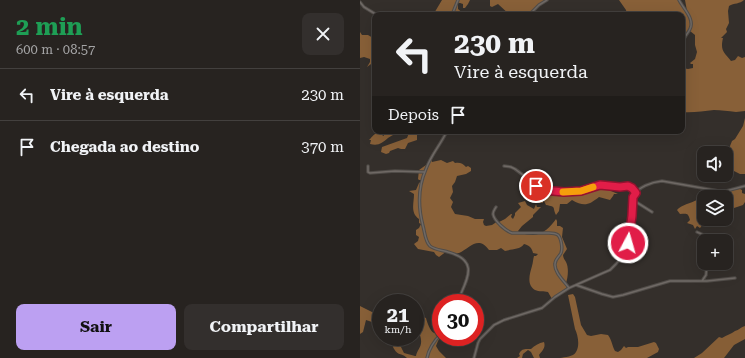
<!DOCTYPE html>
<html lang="pt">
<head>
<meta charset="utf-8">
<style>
  :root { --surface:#272320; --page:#332f2d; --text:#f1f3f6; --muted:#a4a4a5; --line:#43403e; --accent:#bca0f2 }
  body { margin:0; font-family:"Roboto Serif",serif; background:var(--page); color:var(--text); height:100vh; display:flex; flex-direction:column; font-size:15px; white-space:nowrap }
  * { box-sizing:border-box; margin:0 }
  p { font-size:13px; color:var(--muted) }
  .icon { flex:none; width:22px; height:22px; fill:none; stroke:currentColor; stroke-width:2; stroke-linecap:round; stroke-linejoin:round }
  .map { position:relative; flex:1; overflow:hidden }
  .side { display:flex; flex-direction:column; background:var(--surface); width:360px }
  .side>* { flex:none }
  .hud { position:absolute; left:12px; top:12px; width:313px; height:122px; border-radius:8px; box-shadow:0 4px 16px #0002,0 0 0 1px var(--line); background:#272320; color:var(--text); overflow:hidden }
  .buttons { position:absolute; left:337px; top:146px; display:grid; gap:8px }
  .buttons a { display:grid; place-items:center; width:36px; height:36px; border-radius:8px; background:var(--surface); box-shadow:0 4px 16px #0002,0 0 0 1px var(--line); font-size:20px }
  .speed { position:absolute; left:12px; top:294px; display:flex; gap:8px; font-size:20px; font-weight:700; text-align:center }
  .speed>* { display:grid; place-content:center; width:52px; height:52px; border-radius:50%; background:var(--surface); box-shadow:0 4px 16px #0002,0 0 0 1px var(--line); line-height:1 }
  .speed small { font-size:10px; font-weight:400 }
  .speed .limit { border:6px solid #d22; background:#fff; color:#111 }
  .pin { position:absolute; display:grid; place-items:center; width:34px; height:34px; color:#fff; margin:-17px; border:2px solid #fff; border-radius:50%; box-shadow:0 1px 4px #0007 }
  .me { position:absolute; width:44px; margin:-22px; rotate:6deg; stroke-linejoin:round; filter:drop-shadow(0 0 3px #0008) }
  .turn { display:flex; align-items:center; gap:14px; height:84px; padding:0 16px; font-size:18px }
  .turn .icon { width:52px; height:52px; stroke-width:2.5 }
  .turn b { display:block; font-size:28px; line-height:34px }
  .then { display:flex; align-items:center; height:38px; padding:0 16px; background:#0003; gap:8px; font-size:15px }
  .round { display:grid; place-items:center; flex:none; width:42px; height:42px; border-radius:8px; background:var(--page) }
  .headline { display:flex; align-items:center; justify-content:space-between; height:68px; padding:0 16px }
  h1 { font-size:24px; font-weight:700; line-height:30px; color:#1e9e55 }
  .button { display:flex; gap:8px; margin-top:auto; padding:8px 16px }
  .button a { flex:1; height:46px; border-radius:8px; background:var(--accent); color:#111; font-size:16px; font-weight:700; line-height:46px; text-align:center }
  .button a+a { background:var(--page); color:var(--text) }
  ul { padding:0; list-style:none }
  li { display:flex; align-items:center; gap:12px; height:52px; padding:0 16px; border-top:1px solid var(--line) }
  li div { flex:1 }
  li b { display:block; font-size:15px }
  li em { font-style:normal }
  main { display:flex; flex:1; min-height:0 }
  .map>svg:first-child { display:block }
</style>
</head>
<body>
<main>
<section class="side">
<div class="headline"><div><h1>2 min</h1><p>600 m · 08:57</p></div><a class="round"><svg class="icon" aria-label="close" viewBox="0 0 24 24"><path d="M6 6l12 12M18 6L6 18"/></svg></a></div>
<ul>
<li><svg class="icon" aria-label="left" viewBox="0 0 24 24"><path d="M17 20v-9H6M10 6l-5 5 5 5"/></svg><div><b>Vire à esquerda</b></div><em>230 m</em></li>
<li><svg class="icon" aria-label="arrive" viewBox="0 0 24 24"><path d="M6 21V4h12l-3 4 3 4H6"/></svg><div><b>Chegada ao destino</b></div><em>370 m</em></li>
</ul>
<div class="button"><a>Sair</a><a>Compartilhar</a></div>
</section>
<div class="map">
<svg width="385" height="358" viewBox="0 0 385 358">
  <rect width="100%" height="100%" fill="#342f2b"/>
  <!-- forest -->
  <path fill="#886038" d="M82 0H110L108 4 105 8H103V4L100 3H98V9L105 15H73Z
    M130 0H187L177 7 168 15H150L138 4 132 7 130 6Z
    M259 0H319L327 11 325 0H384C380 4 374 3 369 6L368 11 369 23 366 29 367 32 361 38H363C360 51 364 52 371 61L375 60 378 56 382 58 385 57V111C382 111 379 112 376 112 368 111 361 110 354 110 343 111 333 113 322 112V68L328 69 333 68V64H331L330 63 335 59 337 52 335 45V35L330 31 322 34V15H267L266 10Z
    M0 32 2 35H8L13 38 15 37V64H11L7 67 10 62V59L4 57 0 58Z
    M385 118V174H380L372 170 371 171H368V169L369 167 366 162 371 159V153L370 146 372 141 375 139 383 126Z
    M24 131H40C37 133 32 135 28 138 22 143 19 146 10 144L11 140H9C15 134 15 131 24 136Z
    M57 131H60L57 132V140L48 143 45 149H41L38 148 30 151 29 153 26 154 21 152 22 147 47 138 49 133H55Z
    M71 159 72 162 81 160 87 163 93 161 95 163C99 162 103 163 106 167L108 166 111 168V171L106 174 97 176 95 182 92 186 93 192 90 198 93 202 91 207 95 214 108 216 115 219H124L123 222 124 225 126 226 132 225 138 221 139 222 145 219 151 214H152L151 217 153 219 155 215V213L161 207 158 203 165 201 167 205 174 209 176 204 177 207H181L173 215V217L162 226 158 231 160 233C165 234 169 235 173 235 183 235 191 226 196 219L197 221V226H200L203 228 202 237 207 249 203 255C203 258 205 260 206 262 209 267 208 278 206 283L207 287 204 291 192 299 188 292C184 291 179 292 175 290 166 285 170 273 172 266 173 263 173 259 174 256H176L178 254 173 253C172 248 169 245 164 244 160 250 151 249 145 251L141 248 137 250H129C118 235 110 248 99 253 95 254 90 252 87 251L79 257 76 255 74 252 58 249 54 244 58 241 59 237 56 235V230L59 228 61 224 59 223V219C50 213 54 203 54 194L49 191 56 190 59 183 63 181V180H59L58 179 59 170 66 165 65 169H67Z
    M240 184 244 186 246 190 248 187 251 191 258 194H254L253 196 250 200 239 197C229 205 224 207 212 200L207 204H200L199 211 196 215C192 207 197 207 186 205L183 199V203H177C174 199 177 197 176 193 176 189 174 188 174 185L180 191 181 194 178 197 183 199V193L185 190C190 191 193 192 198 193 207 194 214 191 222 189 228 187 234 187 240 184Z
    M345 189 363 191 380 189 382 190V193L385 194V202L383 205 371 209 366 213V197H344V219L341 223 343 224 340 228 337 226 335 229 333 225 327 223 330 220C328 212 326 214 320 214L317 210C321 205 331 203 337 200V201H338L342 197 343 191Z
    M213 294 215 297 221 325 227 335 231 336 241 334 248 335C252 340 252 346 255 351L258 352 261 350 264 346 266 348 268 347H278L294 342 296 343 299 349 298 352 287 358H200C205 357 213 357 216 352 220 346 218 335 215 329L208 295Z
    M55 304 60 309V314L61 316 66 318C67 322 70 331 74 333 76 334 78 333 81 333V336L78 341 76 346 79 351 86 358H47C41 352 38 357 33 347L34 341 41 347 44 353 55 356H56C57 350 62 347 61 340 61 332 53 332 59 322L55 324Z
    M0 306 14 313 15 315 13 319 17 323H15L6 320 3 332 0 334Z
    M184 342C186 348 182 351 179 355L180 358H174L171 352 168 350 163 354 162 358H157L160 356 159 354C162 348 165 349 171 349 174 346 179 343 184 342Z"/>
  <!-- water -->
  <path fill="#865e36" d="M385 326V339L374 345 364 358H334L342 353 359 337 362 338C367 335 371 334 375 331 379 330 381 327 385 326Z"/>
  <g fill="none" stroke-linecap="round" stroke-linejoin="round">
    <!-- street casing -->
    <g stroke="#504c48" stroke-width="3.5">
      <path id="street" d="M319 0C323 8 335 19 330 29 328 34 323 37 323 43
        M0 2 4 7 17 15
        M92 15 98 0
        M169 15 179 5 187 0
        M87 131C81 144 71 155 66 169 58 187 58 207 63 226 65 233 65 241 70 246 75 250 82 250 88 252 121 261 106 280 97 303
        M8 166V172L10 173 35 171 64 172
        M144 166 151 167 155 169 171 181 177 187 183 190 194 192H204L221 191 240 185 260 187 268 186 272 188 276 193
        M273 200 292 212
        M136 207C135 209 133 211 133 214 134 221 146 231 152 233H189C191 233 195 233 198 235 201 238 203 248 201 253 199 257 195 259 195 264 194 272 204 281 209 288
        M337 232 348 237 350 241
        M342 281 346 275 347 263
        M216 285 242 294 253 297 263 295 310 281H347L375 278
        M67 358C69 348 74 341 81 334
        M114 358 118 343 120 339 134 325 144 320 182 308 195 297 209 288 243 273 250 270 256 264 264 254 269 243 273 197C277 187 292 182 302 181L359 191H366L385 186"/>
    </g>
    <!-- street -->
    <use href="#street" stroke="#6f6965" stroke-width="1.5"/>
  </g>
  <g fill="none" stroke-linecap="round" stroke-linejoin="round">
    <!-- route casing -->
    <g stroke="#92132f" stroke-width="10">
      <path id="route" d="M176 186 183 190 204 192 221 191 240 185 260 187 268 186 272 188 276 193 273 197 272 216 268 243"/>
    </g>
    <!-- route -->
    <use href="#route" stroke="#e11d48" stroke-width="7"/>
    <!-- slow -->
    <path stroke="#f59e0b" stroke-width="7" d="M203 192 221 191 233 187"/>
  </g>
</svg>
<div class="buttons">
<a><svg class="icon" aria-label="sound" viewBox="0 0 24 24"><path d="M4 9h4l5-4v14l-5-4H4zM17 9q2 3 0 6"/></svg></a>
<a><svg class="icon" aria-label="layers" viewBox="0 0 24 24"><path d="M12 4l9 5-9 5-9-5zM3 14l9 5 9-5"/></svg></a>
<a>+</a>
</div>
<div class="speed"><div>21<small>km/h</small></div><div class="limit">30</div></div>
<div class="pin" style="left:176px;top:186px;background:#d93025"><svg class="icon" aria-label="arrive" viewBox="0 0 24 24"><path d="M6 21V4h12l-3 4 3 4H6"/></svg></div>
<svg class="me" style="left:268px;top:243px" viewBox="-20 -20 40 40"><circle r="17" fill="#e11d48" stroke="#fff" stroke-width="3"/><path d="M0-11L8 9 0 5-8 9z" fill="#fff"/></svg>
<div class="hud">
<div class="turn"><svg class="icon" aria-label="left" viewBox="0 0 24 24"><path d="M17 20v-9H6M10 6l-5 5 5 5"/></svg><div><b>230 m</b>Vire à esquerda</div></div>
<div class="then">Depois<svg class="icon" aria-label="arrive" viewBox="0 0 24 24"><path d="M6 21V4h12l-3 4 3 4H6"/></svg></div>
</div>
</div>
</main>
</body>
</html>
